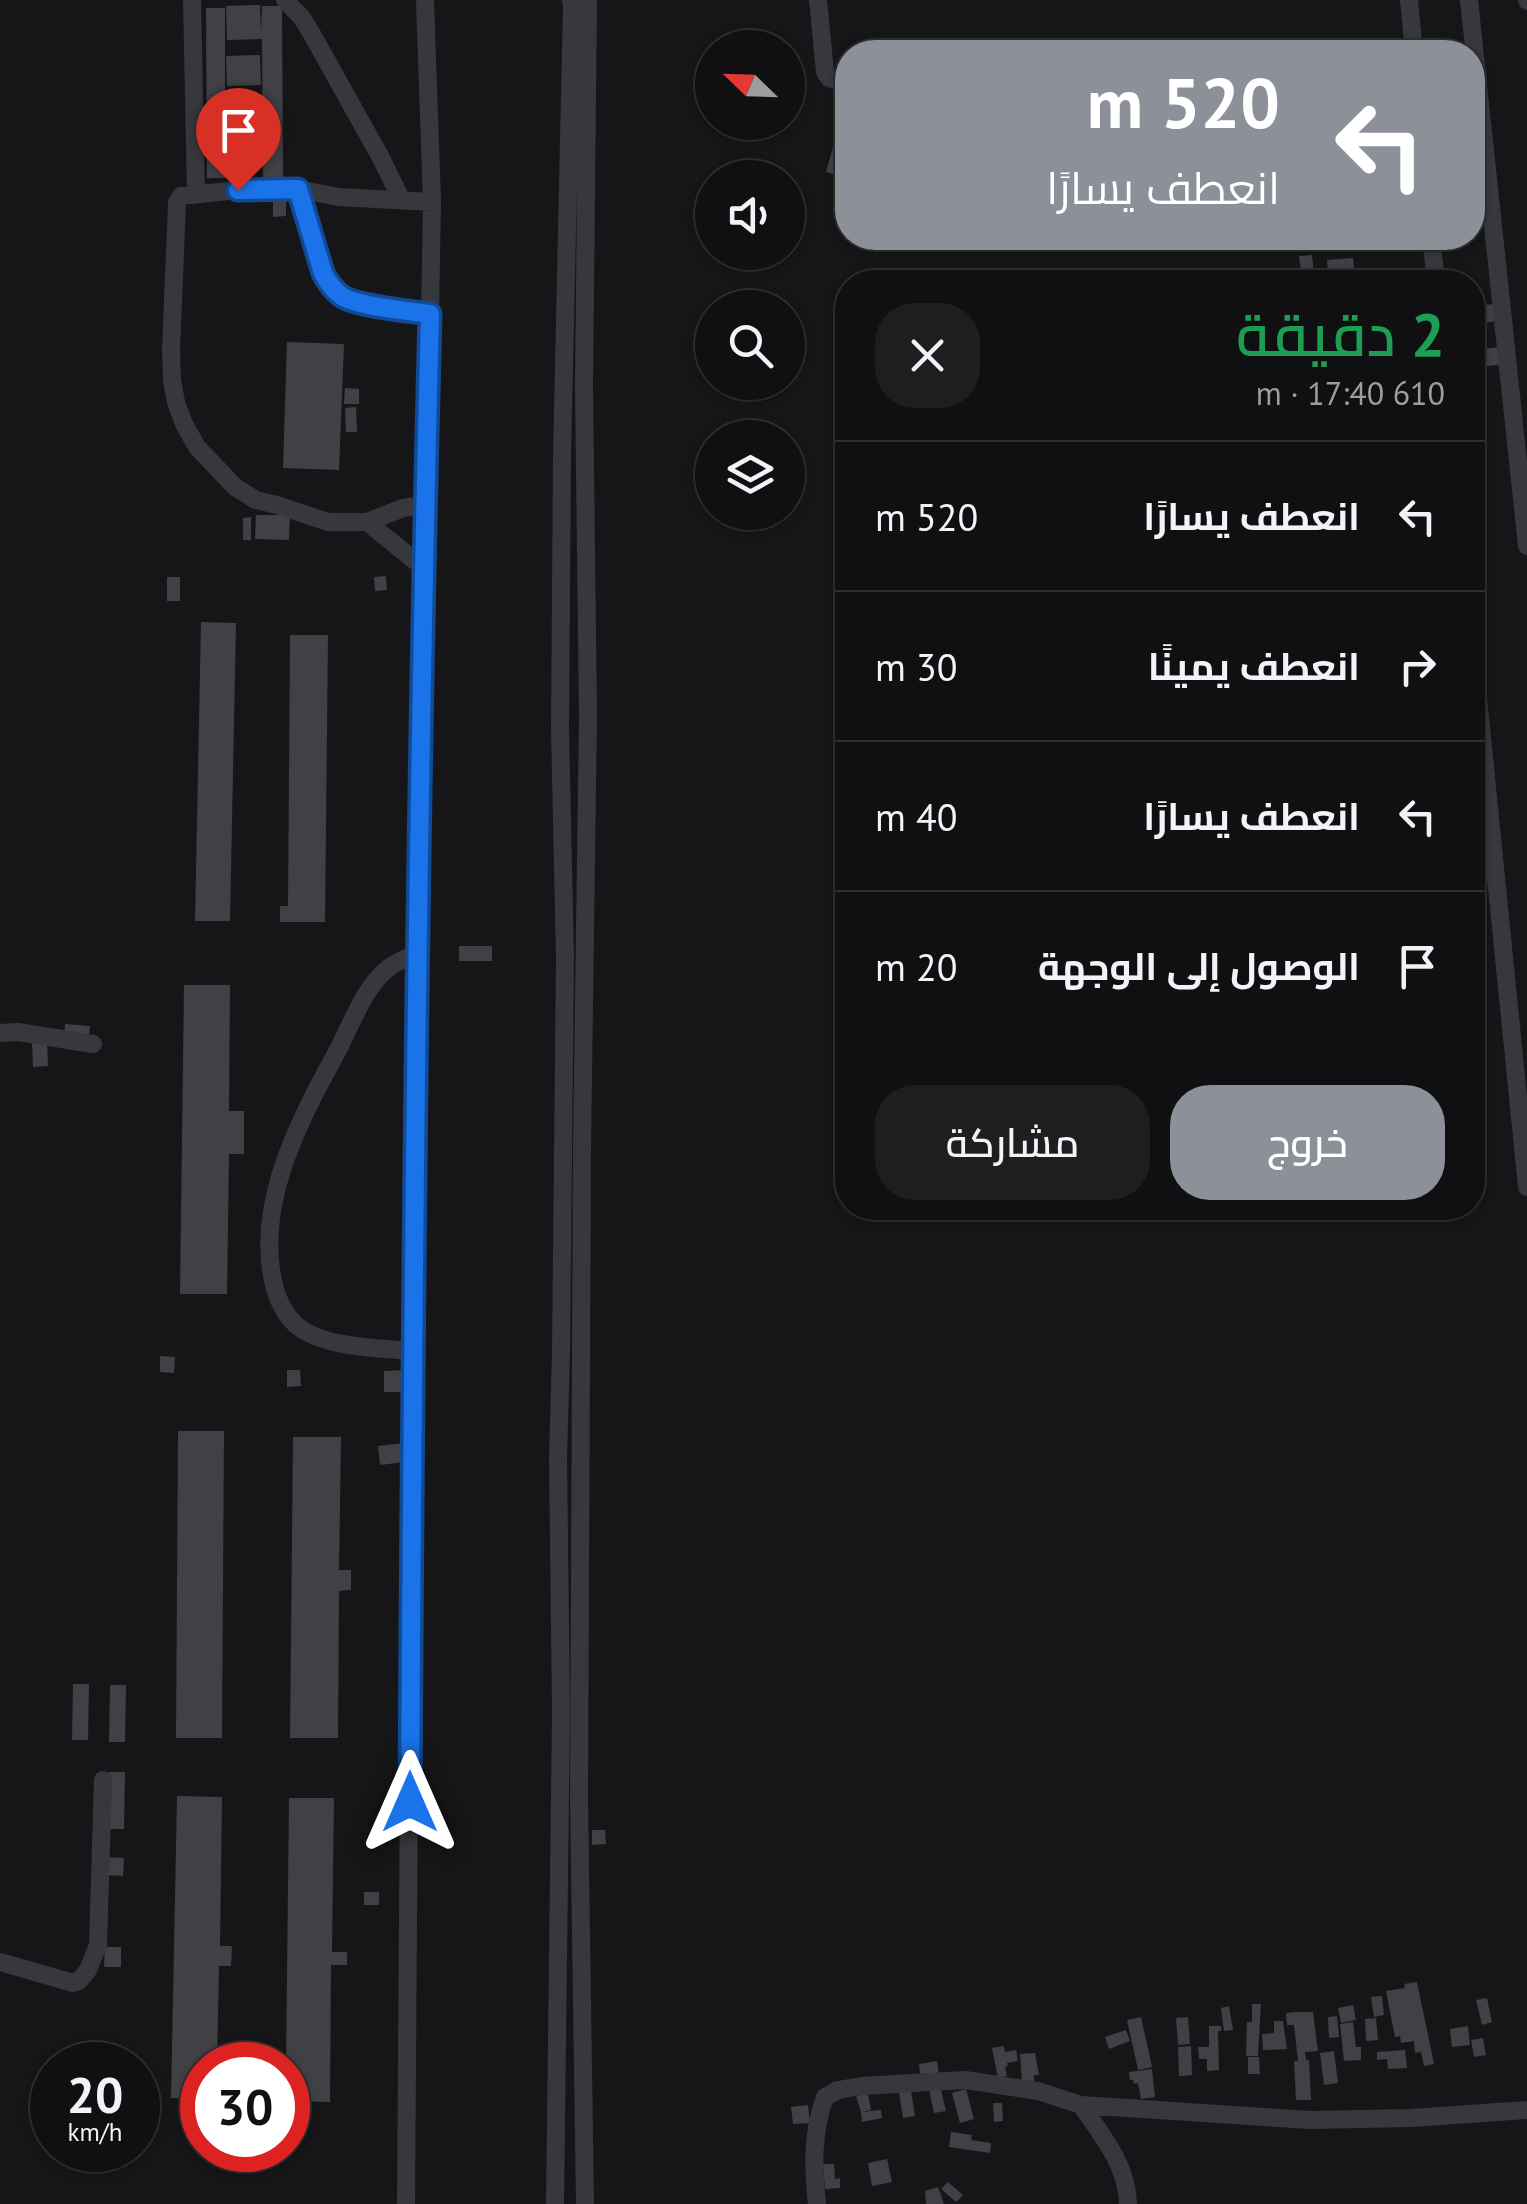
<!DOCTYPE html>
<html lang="ar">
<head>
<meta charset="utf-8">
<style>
  :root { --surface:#101012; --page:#1e1e20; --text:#f1f3f6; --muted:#9c9d9f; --line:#303032; --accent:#8c9099 }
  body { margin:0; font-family:"PT Sans",Cairo,sans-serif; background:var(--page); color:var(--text); direction:rtl; height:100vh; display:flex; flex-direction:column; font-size:38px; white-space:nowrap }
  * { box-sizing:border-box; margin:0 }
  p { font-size:32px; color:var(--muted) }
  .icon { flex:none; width:55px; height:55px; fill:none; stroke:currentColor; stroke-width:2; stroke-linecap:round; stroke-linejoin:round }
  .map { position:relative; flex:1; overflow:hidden; direction:ltr }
  .details { position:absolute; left:835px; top:270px; width:650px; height:950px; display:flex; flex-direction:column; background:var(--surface); border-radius:40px; box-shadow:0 2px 8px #0004,0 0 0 2px var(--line); direction:rtl }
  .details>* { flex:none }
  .hud { position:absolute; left:835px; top:40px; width:650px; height:210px; border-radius:40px; box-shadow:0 2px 8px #0004,0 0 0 2px var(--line); direction:rtl; background:#8c9099; color:#fff; overflow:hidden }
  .needle { width:65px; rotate:293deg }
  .controls { position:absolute; left:695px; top:30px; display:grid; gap:20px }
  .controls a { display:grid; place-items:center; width:110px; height:110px; border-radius:50%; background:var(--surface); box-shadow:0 2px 8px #0004,0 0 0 2px var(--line); font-size:50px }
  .speed { position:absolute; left:30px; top:2042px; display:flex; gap:20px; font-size:50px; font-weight:700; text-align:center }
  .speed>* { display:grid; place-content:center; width:130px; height:130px; border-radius:50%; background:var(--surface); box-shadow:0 2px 8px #0004,0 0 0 2px var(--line); line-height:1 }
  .speed small { font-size:25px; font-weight:400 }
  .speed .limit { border:15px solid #d22; background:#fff; color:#111 }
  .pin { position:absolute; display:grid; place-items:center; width:85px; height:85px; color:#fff; margin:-102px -42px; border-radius:50% 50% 50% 0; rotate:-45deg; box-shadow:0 0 10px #0007 }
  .pin .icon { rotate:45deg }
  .me { position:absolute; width:110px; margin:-55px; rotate:0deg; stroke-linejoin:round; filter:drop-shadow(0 0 8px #0008) }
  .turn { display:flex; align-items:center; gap:35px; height:210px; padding:0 40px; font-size:45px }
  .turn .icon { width:130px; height:130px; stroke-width:2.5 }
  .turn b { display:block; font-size:70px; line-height:85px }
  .round { display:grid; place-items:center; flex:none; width:105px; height:105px; border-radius:40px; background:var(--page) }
  .head { display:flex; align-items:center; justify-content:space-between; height:170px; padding:0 40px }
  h1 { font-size:60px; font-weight:600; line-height:75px; color:#1e9e55 }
  .cta { display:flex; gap:20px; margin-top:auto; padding:20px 40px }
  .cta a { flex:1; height:115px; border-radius:40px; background:var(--accent); color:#fff; font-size:40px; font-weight:600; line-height:115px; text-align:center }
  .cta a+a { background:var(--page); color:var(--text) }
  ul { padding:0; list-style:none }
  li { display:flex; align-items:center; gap:30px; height:150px; padding:0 40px; border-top:2px solid var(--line) }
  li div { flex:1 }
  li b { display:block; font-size:38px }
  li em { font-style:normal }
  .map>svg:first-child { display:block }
</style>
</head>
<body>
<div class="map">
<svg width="1527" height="2204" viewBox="0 0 1527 2204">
  <rect width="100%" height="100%" fill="#161618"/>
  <!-- building -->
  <path fill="#404145" d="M260 5 261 32 262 6H282L283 179H263L262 39 227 40 226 6Z
    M206 8H225V178H207Z
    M260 55 261 85 227 86 226 56Z
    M839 116 848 118 845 145 833 142Z
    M833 147 846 151 839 176 826 172Z
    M273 192H286V216L273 217Z
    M1312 255 1315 282H1303L1299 256Z
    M1353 258 1355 282H1329L1327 260Z
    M1496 304 1498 321 1472 324V306Z
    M287 342 344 344 339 470 283 468Z
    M1502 347 1504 364 1472 368V350Z
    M345 388 359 389V404H344Z
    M356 407 357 432H346L345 408Z
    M256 515H290L289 540 255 539Z
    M251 517V540H243V518Z
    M386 576 387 590 375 591 374 577Z
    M167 577H180V601H167Z
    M201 622 236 623 230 921H195Z
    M290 635H328L325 922H280V906H288Z
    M459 946H492V961H459Z
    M184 985H230L229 1111H244V1154H229L227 1294H180Z
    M65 1024 90 1026 89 1038 64 1036Z
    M47 1041 48 1066 33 1067 32 1042Z
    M160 1356 175 1357 174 1373 160 1372Z
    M287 1370H300L301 1386 287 1387Z
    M407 1370V1392H384V1371Z
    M178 1431H224L222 1738H176Z
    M293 1437H341L339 1570H351V1590L339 1591 338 1738H290Z
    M403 1443 405 1462 380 1465 378 1446Z
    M73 1684H89L88 1740H72Z
    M110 1685H126L125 1742H109Z
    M109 1772H125L124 1829H107Z
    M177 1796 222 1797 220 1946H232L231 1966H219L217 2065H202V2099L171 2098Z
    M289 1798H334L332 1952H347V1965H331L330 2102 288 2101 286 2065Z
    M592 1830H605L606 1844 592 1845Z
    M107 1857 124 1858 123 1876 107 1875Z
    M364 1892H379V1905H364Z
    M105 1947H121V1967H104Z
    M1417 1982 1434 2064 1424 2066 1421 2052 1415 2053 1414 2041 1401 2043 1400 2036 1395 2037 1386 1991 1405 1988 1404 1984Z
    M1382 1996 1384 2015 1374 2017 1371 1997Z
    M1487 1998 1492 2022 1482 2025 1476 2000Z
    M1252 2004H1261L1258 2056H1246L1247 2022H1252Z
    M1353 2005 1356 2020 1341 2023 1338 2008Z
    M1229 2006 1233 2030 1224 2031 1221 2008Z
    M1296 2012H1313L1318 2051 1305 2052 1306 2060H1309L1311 2100H1296L1294 2061H1298L1294 2025H1287L1286 2013Z
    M1337 2016 1339 2037 1329 2038 1328 2017Z
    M1141 2017 1152 2067 1138 2070 1127 2020Z
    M1188 2017 1190 2044 1178 2045 1176 2018Z
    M1376 2018 1378 2040 1366 2041 1365 2019Z
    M1274 2021H1283L1287 2049 1263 2050 1262 2034 1274 2033Z
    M1353 2022 1356 2047H1361V2060L1344 2061 1340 2024Z
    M1209 2026H1221V2031H1218L1219 2070 1207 2071V2059H1199L1198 2047H1209Z
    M1468 2026 1470 2045 1452 2047 1450 2029Z
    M1126 2030 1130 2041 1109 2049 1105 2037Z
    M1483 2038 1486 2055 1474 2057 1471 2040Z
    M1004 2046 1005 2052 1016 2050 1018 2061 1007 2063 1008 2066 1005 2067 1007 2076 998 2078 992 2048Z
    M1191 2046 1192 2075 1179 2076 1178 2047Z
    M1405 2050 1407 2068 1388 2069 1387 2059 1377 2060V2052Z
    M1334 2051 1338 2083 1324 2085 1320 2053Z
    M1035 2053 1039 2075H1034V2081L1022 2082 1020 2054Z
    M1248 2057H1259L1260 2074H1248Z
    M937 2061 939 2075 927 2077V2073L920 2074 919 2064Z
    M1152 2069 1155 2097 1141 2099 1138 2083 1134 2084 1133 2080H1130L1129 2072Z
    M940 2086 946 2111 934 2113 929 2089Z
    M966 2089 974 2119 960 2123 952 2093Z
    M911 2091 915 2116 903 2118 899 2092Z
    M868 2094 871 2110 861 2112 856 2096Z
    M993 2103H1002L1003 2121 994 2122Z
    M808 2105 810 2123 793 2124 791 2107Z
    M881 2110 882 2118 862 2122 861 2112Z
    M951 2132 972 2135 971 2140 991 2143 990 2153 949 2147Z
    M887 2159 892 2182 872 2186 868 2163Z
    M823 2164H834L835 2179 840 2178V2188L825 2189Z
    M948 2182 963 2195 956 2202 941 2189Z
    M938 2187 944 2204H926L925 2191Z"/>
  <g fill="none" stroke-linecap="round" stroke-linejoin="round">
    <!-- minor -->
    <path stroke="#37383d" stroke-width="18" d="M192 0 196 194
      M285 0 302 18 313 36 381 158 401 199
      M818 0 825 72 829 78 848 84
      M1409 0 1414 52
      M1469 0 1527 546
      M1527 0V1
      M298 189 323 273C328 283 334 291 344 297 361 308 409 311 431 314
      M1431 238 1436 282
      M425 505 403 508 367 522H328L277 505 256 500 235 487 197 447 184 424 176 402 172 380 171 351 177 202 181 196 238 190 298 189 338 197 432 202
      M367 522 425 569
      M1472 638 1527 1187
      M0 1033 18 1032 93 1044
      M412 1351C379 1348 321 1348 295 1324 280 1310 274 1290 271 1270 260 1192 303 1114 339 1048 352 1022 364 989 386 970 395 962 409 957 419 952
      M0 1962 73 1983 79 1981 88 1970 98 1945 103 1780
      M1081 2105C1102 2136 1127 2164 1128 2204
      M406 2204 412 1351 432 202 425 0
      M555 2204 561 1713 558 1457 561 1353 565 958 560 729 562 455 572 6 571 0
      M585 2204 579 1797 582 1148 588 715 584 387 588 0
      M817 2204C813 2168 812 2132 825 2097L838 2090 861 2086 965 2080 1038 2091 1081 2105 1310 2120 1412 2118 1527 2110"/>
  </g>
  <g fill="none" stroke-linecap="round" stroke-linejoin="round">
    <!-- route casing -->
    <g stroke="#114b97" stroke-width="25">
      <path id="route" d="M238 190 298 189 323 273C328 283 334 291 343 297 361 307 409 311 430 314 417 810 413 1306 410 1802"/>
    </g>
    <!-- route -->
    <use href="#route" stroke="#1a73e8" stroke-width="18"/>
  </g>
</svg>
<div class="controls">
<a><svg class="needle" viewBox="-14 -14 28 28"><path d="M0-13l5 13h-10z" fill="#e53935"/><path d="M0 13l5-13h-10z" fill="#9c9d9f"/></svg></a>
<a><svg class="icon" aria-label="sound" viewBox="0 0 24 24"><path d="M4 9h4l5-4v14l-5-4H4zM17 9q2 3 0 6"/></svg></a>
<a><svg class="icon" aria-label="search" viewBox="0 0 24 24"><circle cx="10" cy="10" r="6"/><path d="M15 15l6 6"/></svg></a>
<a><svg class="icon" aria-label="layers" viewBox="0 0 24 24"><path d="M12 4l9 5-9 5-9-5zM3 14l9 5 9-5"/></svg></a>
</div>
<div class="speed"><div>20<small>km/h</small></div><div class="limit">30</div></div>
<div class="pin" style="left:238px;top:190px;background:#d93025"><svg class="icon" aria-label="arrive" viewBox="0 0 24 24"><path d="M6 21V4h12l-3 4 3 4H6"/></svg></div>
<svg class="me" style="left:410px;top:1802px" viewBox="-20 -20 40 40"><path d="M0-17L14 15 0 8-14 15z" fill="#1a73e8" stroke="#fff" stroke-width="4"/></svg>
<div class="hud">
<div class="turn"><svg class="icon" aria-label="left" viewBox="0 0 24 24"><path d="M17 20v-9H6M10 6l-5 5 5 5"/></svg><div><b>520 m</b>انعطف يسارًا</div></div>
</div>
<section class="details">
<div class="head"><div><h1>2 دقيقة</h1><p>610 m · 17:40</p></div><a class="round"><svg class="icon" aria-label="close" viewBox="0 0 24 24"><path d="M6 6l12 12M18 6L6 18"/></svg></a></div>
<ul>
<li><svg class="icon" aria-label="left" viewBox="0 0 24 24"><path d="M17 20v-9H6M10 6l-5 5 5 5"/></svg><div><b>انعطف يسارًا</b></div><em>520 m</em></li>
<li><svg class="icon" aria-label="right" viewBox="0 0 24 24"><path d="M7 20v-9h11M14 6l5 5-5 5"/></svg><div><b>انعطف يمينًا</b></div><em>30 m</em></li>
<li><svg class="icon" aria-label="left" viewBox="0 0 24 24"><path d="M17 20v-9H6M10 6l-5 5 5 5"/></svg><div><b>انعطف يسارًا</b></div><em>40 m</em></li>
<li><svg class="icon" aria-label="arrive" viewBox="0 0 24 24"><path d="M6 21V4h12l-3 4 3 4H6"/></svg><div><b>الوصول إلى الوجهة</b></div><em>20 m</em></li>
</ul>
<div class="cta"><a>خروج</a><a>مشاركة</a></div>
</section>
</div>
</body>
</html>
